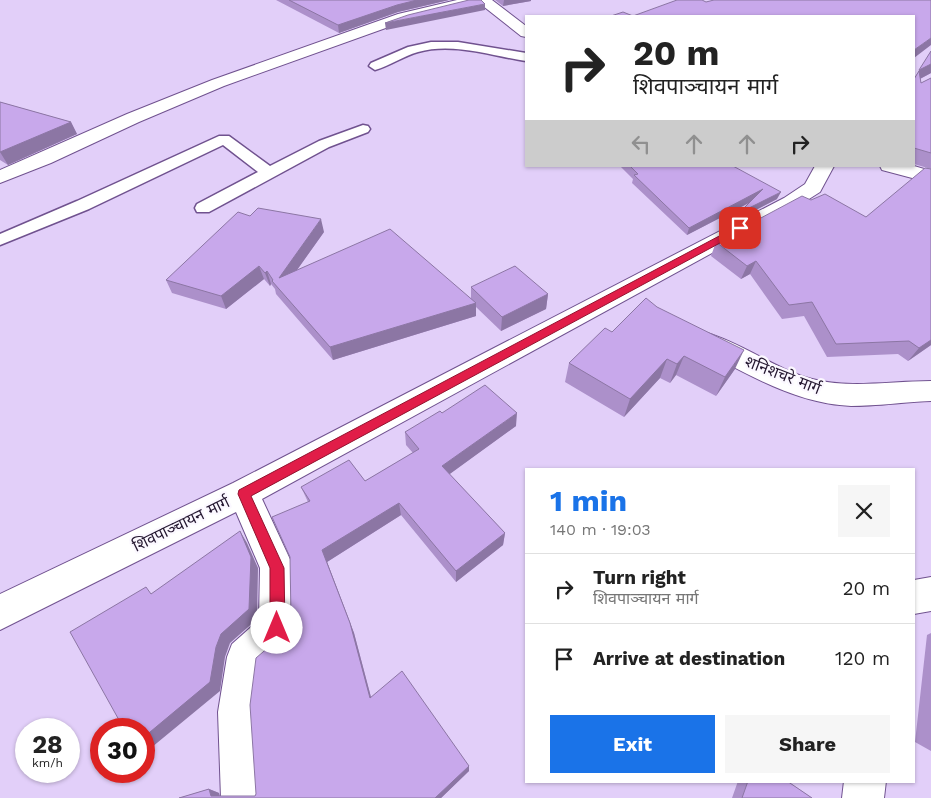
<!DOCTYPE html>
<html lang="en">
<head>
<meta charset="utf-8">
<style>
  :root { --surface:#fff; --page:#f6f6f6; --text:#222; --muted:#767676; --line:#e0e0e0; --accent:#1a73e8 }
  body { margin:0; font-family:"Work Sans","Noto Sans Devanagari",sans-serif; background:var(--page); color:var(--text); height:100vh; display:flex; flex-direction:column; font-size:19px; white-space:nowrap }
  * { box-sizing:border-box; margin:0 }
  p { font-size:16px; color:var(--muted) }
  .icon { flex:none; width:28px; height:28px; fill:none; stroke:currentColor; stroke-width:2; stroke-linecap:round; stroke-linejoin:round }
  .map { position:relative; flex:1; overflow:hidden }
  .details { position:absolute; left:525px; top:468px; width:390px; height:315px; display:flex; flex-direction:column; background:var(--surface); border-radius:0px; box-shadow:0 1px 4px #0004 }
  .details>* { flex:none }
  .hud { position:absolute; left:525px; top:15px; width:390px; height:152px; border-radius:0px; box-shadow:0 1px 4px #0004; background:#fff; color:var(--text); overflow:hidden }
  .speed { position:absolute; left:15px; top:718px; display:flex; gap:10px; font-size:25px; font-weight:700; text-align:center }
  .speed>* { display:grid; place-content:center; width:65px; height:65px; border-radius:50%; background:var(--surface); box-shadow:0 1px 4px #0004; line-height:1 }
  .speed small { font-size:12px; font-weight:400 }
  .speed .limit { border:8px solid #d22; background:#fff; color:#111 }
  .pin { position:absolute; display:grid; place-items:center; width:42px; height:42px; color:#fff; margin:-21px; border-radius:10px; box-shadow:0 2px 8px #0006 }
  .me { position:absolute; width:55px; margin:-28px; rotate:0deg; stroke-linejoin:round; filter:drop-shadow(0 0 4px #0008) }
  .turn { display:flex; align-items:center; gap:18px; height:105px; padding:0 25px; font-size:22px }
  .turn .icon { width:65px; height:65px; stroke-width:2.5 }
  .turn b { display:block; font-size:35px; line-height:42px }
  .lanes { display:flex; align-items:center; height:48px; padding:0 25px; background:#0003; justify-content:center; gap:25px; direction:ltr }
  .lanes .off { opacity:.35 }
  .round { display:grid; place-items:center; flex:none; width:52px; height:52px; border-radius:0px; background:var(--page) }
  .summary { display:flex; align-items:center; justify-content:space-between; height:85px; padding:0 25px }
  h1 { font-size:30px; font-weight:700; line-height:38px; color:var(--accent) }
  .cta { display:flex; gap:10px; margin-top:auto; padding:10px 25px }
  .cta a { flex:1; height:58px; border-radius:0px; background:var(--accent); color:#fff; font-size:20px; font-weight:700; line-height:58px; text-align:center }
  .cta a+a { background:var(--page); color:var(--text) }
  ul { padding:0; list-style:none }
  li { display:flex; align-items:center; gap:15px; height:70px; padding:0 25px; border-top:1px solid var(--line) }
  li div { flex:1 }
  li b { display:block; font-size:19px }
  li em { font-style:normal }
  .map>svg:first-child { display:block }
</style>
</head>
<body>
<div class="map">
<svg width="931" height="798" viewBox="0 0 931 798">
  <rect width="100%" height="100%" fill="#e2cff9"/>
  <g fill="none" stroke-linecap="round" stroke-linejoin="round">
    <!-- lane casing -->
    <g stroke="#70528f" stroke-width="3">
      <path id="lane" d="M431 42H458L526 53V61C492 56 453 42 418 52 403 56 390 66 375 70L369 66 371 63 408 47Z
        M363 125 368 126 370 129 368 132 329 147 209 212H197L195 208 197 204 258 172 223 145 89 209 0 245V234L77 201 219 136H229L270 166 319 141Z"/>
    </g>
    <!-- street casing -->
    <g stroke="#70528f" stroke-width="2">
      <path id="street" d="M457 0H492L526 26V37L521 36 478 2 408 20 224 86 139 122 51 163 0 183V170L127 114 212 80 398 14Z
        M815 166H834L820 192 798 206 262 499 294 568 295 628 290 641 262 666 256 712 263 798H221L218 712 227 657 232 644 259 620 260 568 236 512 0 630V594L233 483 784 198 805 184Z
        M880 166H914L931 171V183L882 170Z
        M707 333C744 344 775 369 812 379 851 389 891 381 931 381V401C904 402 877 406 851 406 796 404 745 373 698 348L694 342 698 336Z
        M931 577V611L914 614V580Z
        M844 781H886L884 798H842Z"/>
    </g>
    <!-- lane -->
    <use href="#lane" fill="#fff" fill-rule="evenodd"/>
    <!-- street -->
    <use href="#street" fill="#fff" fill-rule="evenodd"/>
  </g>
  <!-- wall -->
  <path fill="#ac90ca" d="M276 0H449L398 12 339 33Z
    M495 0H531V1L503 6Z
    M931 51V73L920 79 921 83 931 78V345L908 361 898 354 827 357 804 316 782 319 750 274 741 279 711 256 716 242 811 200 866 217 931 169 914 164V79Z
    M0 102 71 122 77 134 8 165 0 160Z
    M620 166H733L777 199 736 220 739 213 751 202 687 235 632 183 633 179Z
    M324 232 297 270 471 298V287L548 294 546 309 501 331 476 307V316L333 360 276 294 275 289 271 284 270 286 264 279 226 309 172 293 166 280Z
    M612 332 735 369 716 396 676 375 670 383 660 378 624 417 565 382 569 363Z
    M442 413 516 426 449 474 505 533 503 545 456 582 401 515 327 562 354 633 371 697 469 771 441 798H179L209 789 219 793 220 796H255L256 794 285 633 291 618 308 502 301 487 365 481 413 453 406 445 405 432Z
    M931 633V751L915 742 927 635Z
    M738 781H787L812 798H732Z"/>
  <!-- shaded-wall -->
  <path fill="#8c76a4" d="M417 0H449L398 12 339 33 338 25 397 5Z
    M504 0H531V1L503 6Z
    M485 4V10L386 30 385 23Z
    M931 38V45L914 58V50Z
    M931 64V73L914 82 919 70Z
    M71 122 77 134 8 165 0 152Z
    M763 189 760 197 687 235 689 228Z
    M781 192 777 199 736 220 739 213Z
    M321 219 324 232 282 291 279 278Z
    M756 261 750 274 741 279 747 266Z
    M259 266 264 279 226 309 221 296Z
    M267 271 271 284 270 286 265 273Z
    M548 294 546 309 501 331 502 317Z
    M476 303V316L333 360 330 347Z
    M931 340V345L908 361 919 348Z
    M744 350 735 369 716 396 725 377Z
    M684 356 676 375 670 383 677 364Z
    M667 359 660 378 624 417 630 399Z
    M517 413 516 426 443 479 442 466Z
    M399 503 401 515 327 562 354 633 373 705 370 698 322 550Z
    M240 531 247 543 258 568 257 619 230 643 225 657 220 691 146 752 144 750V737L216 647Z
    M505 533 503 545 456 582V571Z
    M469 766V771L441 798H435Z
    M209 789 219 793 220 798 211 796Z"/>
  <!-- building -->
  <path fill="#c8a8eb" stroke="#8c76a4" d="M289 0H417L397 5 338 25Z
    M469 0H481L485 4 385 23 408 15Z
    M677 0H702L706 2 714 0H931V38L914 50V16H611L623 12 633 16Z
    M931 51V64L919 70Z
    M919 71 921 83 931 78V153L914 148V79Z
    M0 102 71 122 0 152Z
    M630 166H733L781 192 739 213 763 189 689 228 634 175 638 174Z
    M925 168 931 169V340L919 348 909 341 836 344 812 302 789 305 756 261 747 266 716 242 802 196 811 200 825 194 866 217Z
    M258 208 321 219 279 278 390 229 476 303 330 347 272 281 273 280 267 271 265 273 259 266 221 296 166 280 238 212 250 216Z
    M515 266 548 294 502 317 471 287Z
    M646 298 657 307 744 350 725 377 684 356 677 364 667 359 630 399 569 363 605 328 612 332Z
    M485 385 517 413 442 466 505 533 456 571 399 503 322 550 350 623 370 698 402 671 469 766 435 798H179L209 789 211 796H255L256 794 250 705 256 658 285 633 291 618 290 557 272 517 310 501 301 487 349 460 365 481 419 449 405 432 440 411 442 413Z
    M240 531 251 557 249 609 221 634 216 647 210 682 144 737V729H124L70 632 146 587 151 594Z
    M748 781H787L812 798H742Z"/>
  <!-- route -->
  <path fill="#e11d48" stroke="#92132f" d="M740 225 744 226V230L251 496 284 568 285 628 282 633 277 635 272 633 270 628V568L238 494 239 490Z"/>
  <g text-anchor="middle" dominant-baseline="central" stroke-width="4.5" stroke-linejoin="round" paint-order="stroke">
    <!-- street labels -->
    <g font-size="16" fill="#23162f" stroke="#fbf8ff">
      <text transform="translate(783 375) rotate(21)">शनिशचरे मार्ग</text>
      <text transform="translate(181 524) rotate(-26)">शिवपाञ्चायन मार्ग</text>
    </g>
  </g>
</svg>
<div class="speed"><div>28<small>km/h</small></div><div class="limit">30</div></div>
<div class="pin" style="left:740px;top:228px;background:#d93025"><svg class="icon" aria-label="arrive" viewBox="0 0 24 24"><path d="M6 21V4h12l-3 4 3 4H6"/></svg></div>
<svg class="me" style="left:277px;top:628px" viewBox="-20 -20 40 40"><circle r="19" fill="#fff"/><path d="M0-13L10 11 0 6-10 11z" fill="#e11d48"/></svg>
<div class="hud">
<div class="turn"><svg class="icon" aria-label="right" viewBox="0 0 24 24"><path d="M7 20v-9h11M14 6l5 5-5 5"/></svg><div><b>20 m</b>शिवपाञ्चायन मार्ग</div></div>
<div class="lanes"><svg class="icon off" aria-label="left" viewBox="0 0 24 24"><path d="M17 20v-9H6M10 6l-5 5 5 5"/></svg><svg class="icon off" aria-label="ahead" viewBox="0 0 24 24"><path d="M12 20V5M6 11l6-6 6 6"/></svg><svg class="icon off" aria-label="ahead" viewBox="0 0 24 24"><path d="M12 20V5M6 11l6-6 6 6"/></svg><svg class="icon" aria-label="right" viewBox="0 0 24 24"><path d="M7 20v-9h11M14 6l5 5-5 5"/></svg></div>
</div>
<section class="details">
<div class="summary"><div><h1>1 min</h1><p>140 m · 19:03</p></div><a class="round"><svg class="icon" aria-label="close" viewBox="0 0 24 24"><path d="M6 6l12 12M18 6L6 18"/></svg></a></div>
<ul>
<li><svg class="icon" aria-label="right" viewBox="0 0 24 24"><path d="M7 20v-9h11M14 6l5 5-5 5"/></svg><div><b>Turn right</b><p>शिवपाञ्चायन मार्ग</p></div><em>20 m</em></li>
<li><svg class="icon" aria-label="arrive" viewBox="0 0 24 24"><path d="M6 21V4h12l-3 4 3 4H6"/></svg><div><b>Arrive at destination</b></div><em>120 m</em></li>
</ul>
<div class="cta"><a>Exit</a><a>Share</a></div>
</section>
</div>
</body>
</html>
